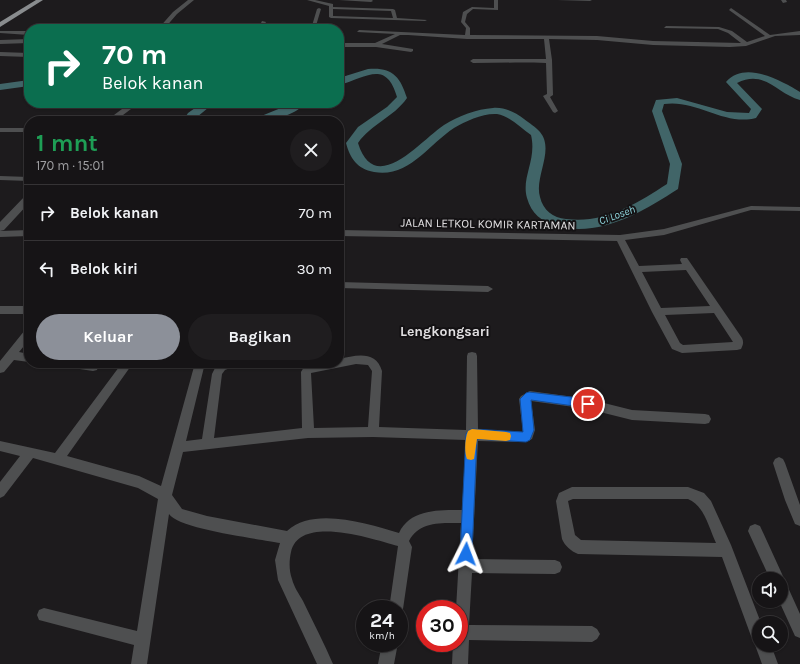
<!DOCTYPE html>
<html lang="id">
<head>
<meta charset="utf-8">
<style>
  :root { --surface:#161416; --page:#1f1d1f; --text:#f1f3f6; --muted:#9e9ea1; --line:#353335; --accent:#8c9099 }
  body { margin:0; font-family:Karla,sans-serif; background:var(--page); color:var(--text); height:100vh; display:flex; flex-direction:column; font-size:15px; white-space:nowrap }
  * { box-sizing:border-box; margin:0 }
  p { font-size:13px; color:var(--muted) }
  .icon { flex:none; width:22px; height:22px; fill:none; stroke:currentColor; stroke-width:2; stroke-linecap:round; stroke-linejoin:round }
  .map { position:relative; flex:1; overflow:hidden }
  .sheet { position:absolute; left:24px; top:116px; width:320px; height:252px; display:flex; flex-direction:column; background:var(--surface); border-radius:16px; box-shadow:0 1px 3px #0004,0 0 0 1px var(--line) }
  .sheet>* { flex:none }
  .guide { position:absolute; left:24px; top:24px; width:320px; height:84px; border-radius:16px; box-shadow:0 1px 3px #0004,0 0 0 1px var(--line); background:#0b6e4f; color:#fff; overflow:hidden }
  .controls { position:absolute; left:752px; top:572px; display:grid; gap:8px }
  .controls a { display:grid; place-items:center; width:36px; height:36px; border-radius:50%; background:var(--surface); box-shadow:0 1px 3px #0004,0 0 0 1px var(--line); font-size:20px }
  .speed { position:absolute; left:356px; top:600px; display:flex; gap:8px; font-size:20px; font-weight:700; text-align:center }
  .speed>* { display:grid; place-content:center; width:52px; height:52px; border-radius:50%; background:var(--surface); box-shadow:0 1px 3px #0004,0 0 0 1px var(--line); line-height:1 }
  .speed small { font-size:10px; font-weight:400 }
  .speed .limit { border:6px solid #d22; background:#fff; color:#111 }
  .pin { position:absolute; display:grid; place-items:center; width:34px; height:34px; color:#fff; margin:-17px; border:2px solid #fff; border-radius:50%; box-shadow:0 1px 4px #0007 }
  .me { position:absolute; width:44px; margin:-22px; rotate:3deg; stroke-linejoin:round; filter:drop-shadow(0 0 3px #0008) }
  .turn { display:flex; align-items:center; gap:14px; height:84px; padding:0 12px; font-size:18px }
  .turn .icon { width:52px; height:52px; stroke-width:2.5 }
  .turn b { display:block; font-size:28px; line-height:34px }
  .round { display:grid; place-items:center; flex:none; width:42px; height:42px; border-radius:21px; background:var(--page) }
  .summary { display:flex; align-items:center; justify-content:space-between; height:68px; padding:0 12px }
  h1 { font-size:24px; font-weight:700; line-height:30px; color:#1e9e55 }
  .primary-button { display:flex; gap:8px; margin-top:auto; padding:8px 12px }
  .primary-button a { flex:1; height:46px; border-radius:24px; background:var(--accent); color:#fff; font-size:16px; font-weight:700; line-height:46px; text-align:center }
  .primary-button a+a { background:var(--page); color:var(--text) }
  ul { padding:0; list-style:none }
  li { display:flex; align-items:center; gap:12px; height:56px; padding:0 12px; border-top:1px solid var(--line) }
  li div { flex:1 }
  li b { display:block; font-size:15px }
  li em { font-style:normal }
  .map>svg:first-child { display:block }
</style>
</head>
<body>
<div class="map">
<svg width="800" height="664" viewBox="0 0 800 664">
  <rect width="100%" height="100%" fill="#1d1b1d"/>
  <g fill="none" stroke-linecap="round" stroke-linejoin="round">
    <!-- river -->
    <path fill="#416568" fill-rule="evenodd" d="M368 69C392 67 400 76 407 98 394 117 371 124 358 143 375 198 421 140 444 125 458 116 477 109 493 108 504 107 515 112 524 119 529 123 536 127 540 132 555 150 534 177 540 197 543 210 553 218 566 219 604 224 636 204 667 184L670 164 652 111 656 100 677 98 727 112 749 113 751 109 726 82C745 60 782 81 800 92V100C777 94 765 69 737 83L762 109 756 118C724 126 696 99 664 104L662 111 682 164 678 189C642 212 600 238 556 226 542 222 531 213 527 198 521 177 537 160 531 135 521 128 510 116 497 114 483 113 466 121 454 128 428 145 409 178 374 172 357 169 350 158 346 143L358 127 387 107 397 97C386 59 366 78 339 85V78Z
      M29 80V86L0 90V84Z
      M202 103H214L197 117 195 121H183L188 113Z
      M293 103H305C294 117 269 121 252 121L254 119Z"/>
    <!-- minor -->
    <path fill="#4e4f50" fill-rule="evenodd" d="M307 0H315L333 4V7L393 9 395 10 397 18 427 20 425 21 331 18 329 17V6ZM333 9 391 11 393 18 333 16Z
      M339 0H372L373 1 371 2Z
      M494 0H498V10L473 9 467 14 465 22 470 28V35L597 36 653 41 741 43 728 33 718 29 664 28 666 26 719 27 732 31 747 42 765 36 729 10 731 8 770 35 800 31V35L775 36 746 46 730 47 653 45 597 40 549 39 552 60 553 95 550 97 558 111 555 113 553 112 543 96 547 94 546 63C522 62 498 63 473 63L470 61 473 59H546L544 39H467L408 35H400L382 44 413 49V51L411 52 376 47H339V43H375L395 34 357 32 359 30 465 35 466 28 461 22 463 12 472 7 494 8Z
      M557 0H592L590 1Z
      M781 0H786L787 2 783 3Z
      M319 8 321 9 315 29H311L317 9Z
      M262 21 266 22 262 29H258Z
      M80 28H83V29H78Z
      M0 31H29V35L0 33Z
      M29 39V43L0 44V40Z
      M0 52 29 53V57L0 56Z
      M90 104H133L136 106 133 108 88 107 87 106Z
      M0 128H29V132H0Z
      M0 176 29 177V181L0 180Z
      M751 206 800 207V211L751 210 664 235 625 240 639 266 682 264 680 260 681 258H687L742 338C744 342 743 345 741 349L737 350 682 353 672 349 652 312 617 241 339 236V230L620 235 664 229ZM686 270 710 306 661 308 642 272ZM714 313 733 342 683 345 680 343 665 315Z
      M29 230V236L0 237V231Z
      M339 282 488 286 493 289 488 292 339 288Z
      M0 306H29V314H0Z
      M29 329V340L19 352 29 354V362L14 360 4 372 0 373V361L25 330Z
      M472 352 476 353 477 356 478 430 523 432 519 399 521 396 530 391 588 399 632 410 705 414 709 415 711 419 709 423 705 424 632 420 588 409 531 401 535 430 532 439 524 442 478 441 472 559 555 560 560 562 562 567 560 572 555 574 472 573 469 625 592 626 597 629 600 634 597 639 592 642 469 640 468 664H452L453 643H459V609H456L461 523C442 523 419 521 409 541L412 547 403 609 399 615V609H389L398 546C373 539 299 514 291 552 289 561 289 571 292 579 294 587 299 594 303 601 313 622 324 643 333 664H317L278 580 275 560 280 543C260 539 178 529 169 514L147 664H131L134 645 39 620 37 615 39 610 44 608 137 631 158 499 138 488 33 458 4 496 0 498V482L20 456 0 451V441L55 453 122 363H133L67 456 139 476 161 486 195 363H205L186 441 202 439 212 374 217 364 236 363 235 366 225 370 222 374 214 438 302 428 301 372C307 359 327 363 339 363V359C356 355 376 350 382 371L379 427 466 430 467 356 468 353ZM356 364 368 365 372 371 368 427 314 428 311 373ZM373 437 466 440 462 510C439 510 410 509 399 533 368 524 314 506 287 531L207 516 182 509 172 495 183 452 308 438Z
      M61 363H94L98 367 97 370 93 371 66 367 62 366Z
      M779 457 783 459 785 463 800 505V526L795 524 785 500 773 463 775 459Z
      M572 487H688L704 493 711 501 731 545 761 623H759V645H771L778 664H762L755 645 756 642 754 641 751 636 722 557 578 554C571 551 565 546 562 539L556 501 559 493ZM573 499H688C704 505 709 528 716 543L581 540 575 535 568 501Z
      M755 524 760 526 782 574 784 579 783 582 786 583 800 614V638L795 636 779 601H781V579H770L748 531 750 526Z
      M382 643H398L394 664H378Z"/>
    <!-- tertiary -->
    <path fill="#4e4f50" fill-rule="evenodd" d="M188 0H194L177 14 164 29H158L173 12Z
      M130 103H139L115 121H106Z
      M29 194V203L4 230 0 231V222L26 195Z"/>
    <!-- trunk -->
    <path fill="#898c8e" fill-rule="evenodd" d="M36 0H43L0 27V22Z"/>
  </g>
  <!-- route -->
  <path fill="#1a73e8" stroke="#114b97" d="M529 392 588 399 593 404 588 408 531 400 534 430 530 440 526 442 477 439 472 554 470 558 466 560 461 558 460 554 466 434 468 431 472 429 523 432 520 399 526 393Z"/>
  <!-- slow -->
  <path fill="#f59e0b" d="M472 429 506 432 510 433 511 436 510 440 506 441 477 439 474 459 471 460 467 459C464 452 465 438 468 431Z"/>
  <g text-anchor="middle" dominant-baseline="central" stroke-width="4" stroke-linejoin="round" paint-order="stroke">
    <!-- far-water labels -->
    <g font-size="11" font-style="italic" fill="#91d8df" stroke="#141214">
      <text transform="translate(617 215) rotate(-20)">Ci Loseh</text>
    </g>
    <!-- street labels -->
    <g font-size="12" fill="#e2e0e2" stroke="#141214">
      <text transform="translate(488 224) rotate(1)">JALAN LETKOL KOMIR KARTAMAN</text>
    </g>
    <!-- quarter labels -->
    <g font-size="14" font-weight="bold" fill="#e2e0e2" stroke="#141214">
      <text x="445" y="331">Lengkongsari</text>
    </g>
  </g>
</svg>
<div class="controls">
<a><svg class="icon" aria-label="sound" viewBox="0 0 24 24"><path d="M4 9h4l5-4v14l-5-4H4zM17 9q2 3 0 6"/></svg></a>
<a><svg class="icon" aria-label="search" viewBox="0 0 24 24"><circle cx="10" cy="10" r="6"/><path d="M15 15l6 6"/></svg></a>
</div>
<div class="speed"><div>24<small>km/h</small></div><div class="limit">30</div></div>
<div class="pin" style="left:588px;top:404px;background:#d93025"><svg class="icon" aria-label="arrive" viewBox="0 0 24 24"><path d="M6 21V4h12l-3 4 3 4H6"/></svg></div>
<svg class="me" style="left:466px;top:554px" viewBox="-20 -20 40 40"><path d="M0-17L14 15 0 8-14 15z" fill="#1a73e8" stroke="#fff" stroke-width="4"/></svg>
<div class="guide">
<div class="turn"><svg class="icon" aria-label="right" viewBox="0 0 24 24"><path d="M7 20v-9h11M14 6l5 5-5 5"/></svg><div><b>70 m</b>Belok kanan</div></div>
</div>
<section class="sheet">
<div class="summary"><div><h1>1 mnt</h1><p>170 m · 15:01</p></div><a class="round"><svg class="icon" aria-label="close" viewBox="0 0 24 24"><path d="M6 6l12 12M18 6L6 18"/></svg></a></div>
<ul>
<li><svg class="icon" aria-label="right" viewBox="0 0 24 24"><path d="M7 20v-9h11M14 6l5 5-5 5"/></svg><div><b>Belok kanan</b></div><em>70 m</em></li>
<li><svg class="icon" aria-label="left" viewBox="0 0 24 24"><path d="M17 20v-9H6M10 6l-5 5 5 5"/></svg><div><b>Belok kiri</b></div><em>30 m</em></li>
</ul>
<div class="primary-button"><a>Keluar</a><a>Bagikan</a></div>
</section>
</div>
</body>
</html>
